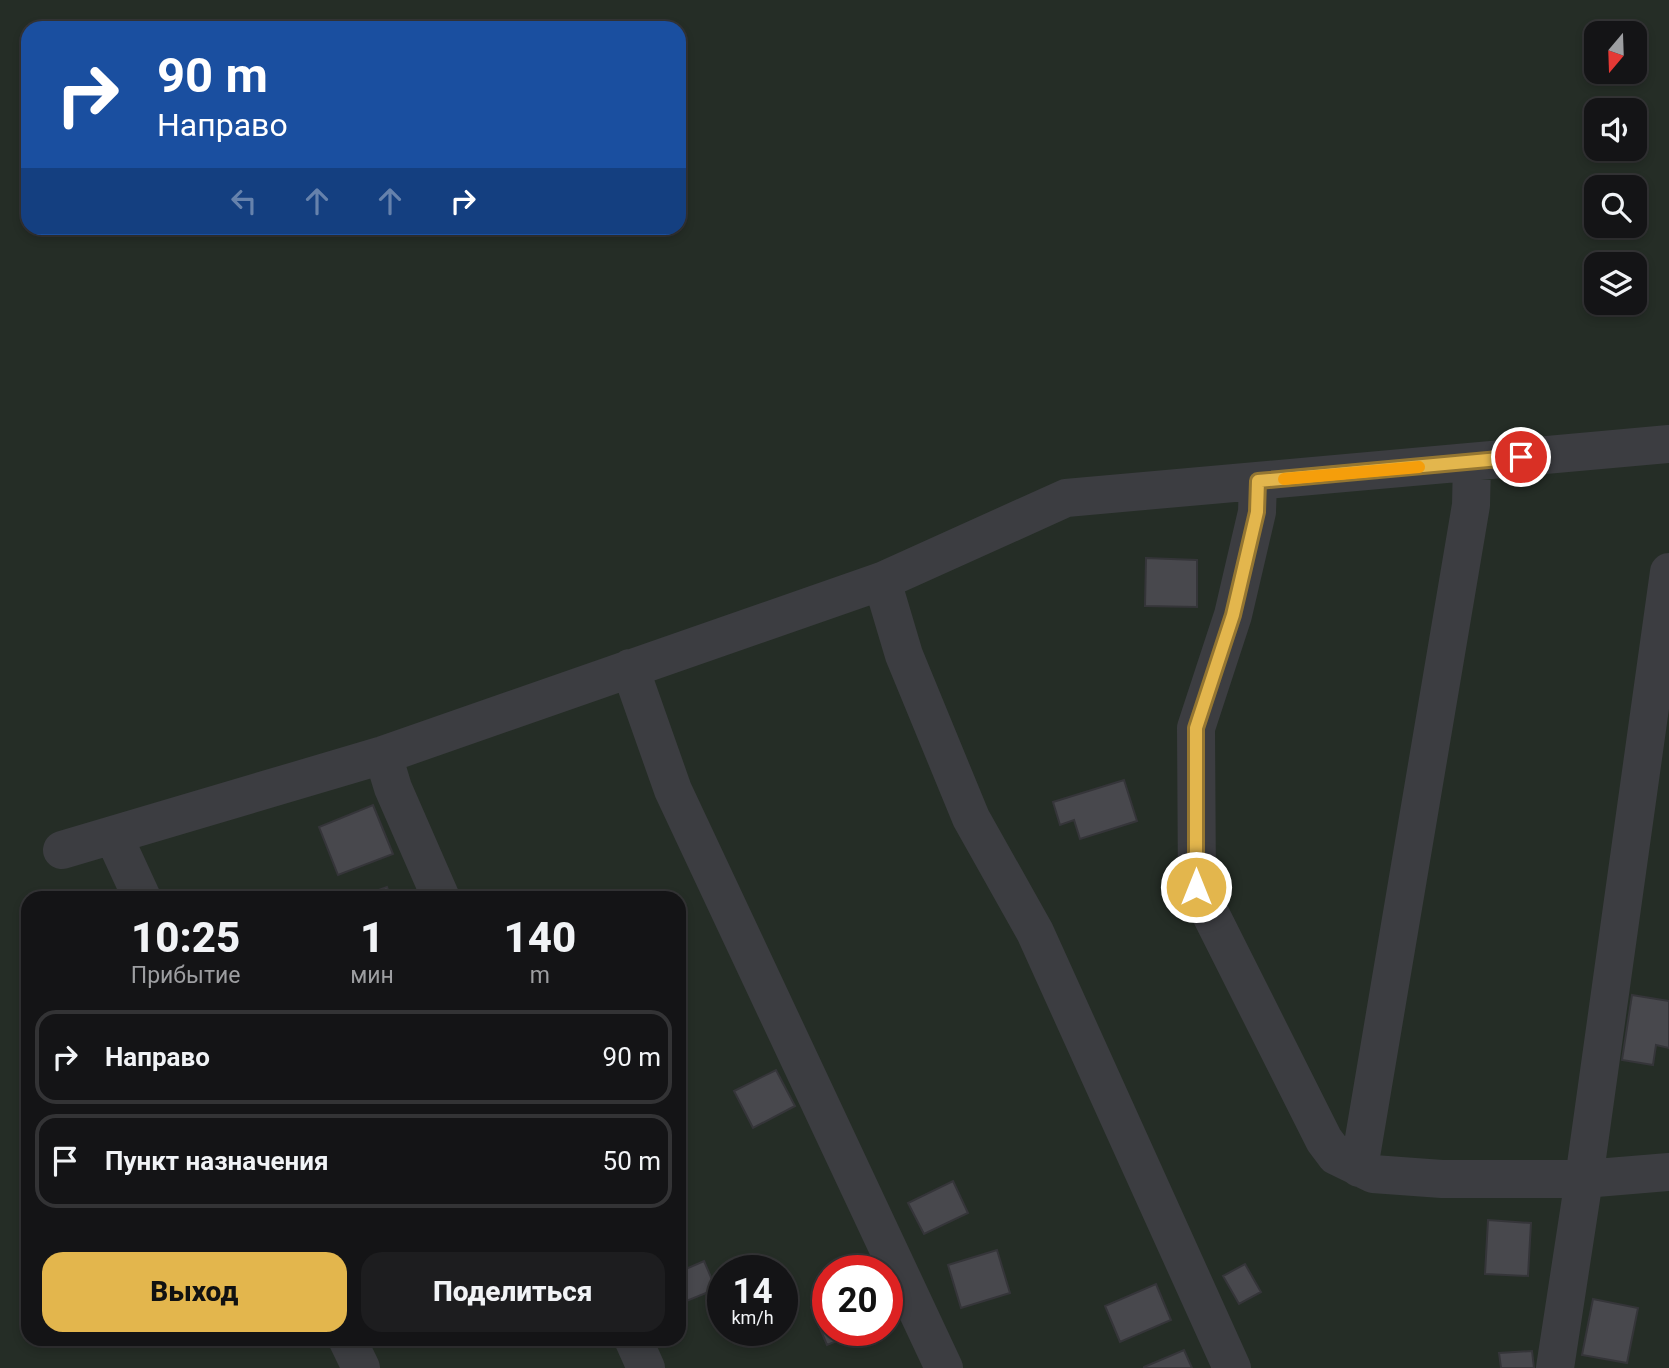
<!DOCTYPE html>
<html lang="ru">
<head>
<meta charset="utf-8">
<style>
  :root { --surface:#141416; --page:#1d1d1f; --text:#f1f3f6; --muted:#9d9ea1; --line:#333335; --accent:#e3b64d }
  body { margin:0; font-family:Roboto,sans-serif; background:var(--page); color:var(--text); height:100vh; display:flex; flex-direction:column; font-size:26px; white-space:nowrap }
  * { box-sizing:border-box; margin:0 }
  p { font-size:23px; color:var(--muted) }
  .icon { flex:none; width:38px; height:38px; fill:none; stroke:currentColor; stroke-width:2; stroke-linecap:round; stroke-linejoin:round }
  .map { position:relative; flex:1; overflow:hidden }
  .drawer { position:absolute; left:21px; top:891px; width:665px; height:455px; display:flex; flex-direction:column; background:var(--surface); border-radius:21px; box-shadow:0 4px 10px #0003,0 0 0 2px var(--line) }
  .drawer>* { flex:none }
  .hud { position:absolute; left:21px; top:21px; width:665px; height:214px; border-radius:21px; box-shadow:0 4px 10px #0003,0 0 0 2px var(--line); background:#1a4fa0; color:#fff; overflow:hidden }
  .needle { width:46px; rotate:199deg }
  .tools { position:absolute; left:1584px; top:21px; display:grid; gap:14px }
  .tools a { display:grid; place-items:center; width:63px; height:63px; border-radius:14px; background:var(--surface); box-shadow:0 4px 10px #0003,0 0 0 2px var(--line); font-size:35px }
  .speed { position:absolute; left:707px; top:1255px; display:flex; gap:14px; font-size:35px; font-weight:700; text-align:center }
  .speed>* { display:grid; place-content:center; width:91px; height:91px; border-radius:50%; background:var(--surface); box-shadow:0 4px 10px #0003,0 0 0 2px var(--line); line-height:1 }
  .speed small { font-size:18px; font-weight:400 }
  .speed .limit { border:10px solid #d22; background:#fff; color:#111 }
  .pin { position:absolute; display:grid; place-items:center; width:60px; height:60px; color:#fff; margin:-30px; border:4px solid #fff; border-radius:50%; box-shadow:0 2px 7px #0007 }
  .me { position:absolute; width:77px; margin:-38px; rotate:0deg; stroke-linejoin:round; filter:drop-shadow(0 0 5px #0008) }
  .turn { display:flex; align-items:center; gap:24px; height:147px; padding:0 21px; font-size:32px }
  .turn .icon { width:91px; height:91px; stroke-width:2.5 }
  .turn b { display:block; font-size:49px; line-height:60px }
  .lanes { display:flex; align-items:center; height:66px; padding:0 21px; background:#0003; justify-content:center; gap:35px; direction:ltr }
  .lanes .off { opacity:.35 }
  .eta { display:flex; justify-content:space-evenly; align-items:center; height:119px; text-align:center }
  .eta b { font-size:42px; font-weight:800; line-height:49px }
  .cta { display:flex; gap:14px; margin-top:auto; padding:14px 21px }
  .cta a { flex:1; height:80px; border-radius:21px; background:var(--accent); color:#111; font-size:28px; font-weight:800; line-height:80px; text-align:center }
  .cta a+a { background:var(--page); color:var(--text) }
  ul { padding:0; list-style:none }
  li { display:flex; align-items:center; gap:21px; height:94px; margin:0 14px 10px; padding:0 7px; border:4px solid var(--line); border-radius:21px }
  li div { flex:1 }
  li b { display:block; font-size:26px }
  li em { font-style:normal }
  .map>svg:first-child { display:block }
</style>
</head>
<body>
<div class="map">
<svg width="1669" height="1368" viewBox="0 0 1669 1368">
  <rect width="100%" height="100%" fill="#1b1b1d"/>
  <!-- green -->
  <path fill="#252d26" fill-rule="evenodd" d="M0 0H1669V1368H0ZM28 28H679V228H28ZM1596 33H1634V72H1596ZM1596 110H1634V149H1596ZM1596 187H1634V226H1596ZM1596 264H1634V303H1596ZM28 898H679V1339H28ZM723 1270H782V1330H723ZM828 1270H887V1330H828Z"/>
  <!-- building -->
  <path fill="#48484d" stroke="#353539" stroke-width="2" d="M1146 558 1197 560V607L1145 606Z
    M1124 780 1137 821 1080 839 1074 820 1060 825 1053 802Z
    M373 805 393 854 338 875 319 827Z
    M387 887 391 898H356Z
    M1632 995 1669 1001V1048L1656 1045 1653 1065 1622 1060Z
    M776 1070 795 1106 753 1128 734 1091Z
    M953 1181 968 1213 924 1234 908 1203Z
    M1488 1220 1531 1223 1528 1276 1485 1274Z
    M997 1250 1010 1293 961 1308 948 1265Z
    M704 1261 716 1289 679 1304V1272Z
    M1245 1264 1261 1292 1239 1304 1223 1276Z
    M1156 1284 1171 1320 1120 1342 1105 1306Z
    M1593 1299 1638 1308 1627 1363 1582 1355Z
    M828 1300V1330H864L827 1345 811 1307Z
    M1184 1350 1192 1368H1144V1367Z
    M1532 1351 1534 1368H1501L1499 1353Z"/>
  <g fill="none" stroke-linecap="round" stroke-linejoin="round">
    <!-- minor -->
    <path stroke="#3c3d41" stroke-width="38" d="M1258 482 1257 512 1233 615 1196 728 1197 887 1324 1140 1336 1156 1373 1174 1442 1179H1584L1669 1172
      M882 581 904 655 971 818 1035 932 1232 1368
      M630 668 673 790 944 1368
      M383 755 393 788 441 898
      M113 835 142 898
      M62 850 383 755 882 581 1066 498 1669 444
      M1359 1168 1471 505 1472 462
      M347 1339 361 1368
      M633 1339 646 1368
      M1555 1368 1584 1179 1669 572"/>
  </g>
  <g fill="none" stroke-linecap="round" stroke-linejoin="round">
    <!-- route casing -->
    <g stroke="#947632" stroke-width="18">
      <path id="route" d="M1196 887V728L1233 615 1257 512 1258 481 1521 457"/>
    </g>
    <!-- route -->
    <use href="#route" stroke="#e3b64d" stroke-width="12"/>
    <!-- slow -->
    <path stroke="#f59e0b" stroke-width="12" d="M1284 479 1419 467"/>
  </g>
</svg>
<div class="tools">
<a><svg class="needle" viewBox="-14 -14 28 28"><path d="M0-13l5 13h-10z" fill="#e53935"/><path d="M0 13l5-13h-10z" fill="#9d9ea1"/></svg></a>
<a><svg class="icon" aria-label="sound" viewBox="0 0 24 24"><path d="M4 9h4l5-4v14l-5-4H4zM17 9q2 3 0 6"/></svg></a>
<a><svg class="icon" aria-label="search" viewBox="0 0 24 24"><circle cx="10" cy="10" r="6"/><path d="M15 15l6 6"/></svg></a>
<a><svg class="icon" aria-label="layers" viewBox="0 0 24 24"><path d="M12 4l9 5-9 5-9-5zM3 14l9 5 9-5"/></svg></a>
</div>
<div class="speed"><div>14<small>km/h</small></div><div class="limit">20</div></div>
<div class="pin" style="left:1521px;top:457px;background:#d93025"><svg class="icon" aria-label="arrive" viewBox="0 0 24 24"><path d="M6 21V4h12l-3 4 3 4H6"/></svg></div>
<svg class="me" style="left:1196px;top:887px" viewBox="-20 -20 40 40"><circle r="17" fill="#e3b64d" stroke="#fff" stroke-width="3"/><path d="M0-11L8 9 0 5-8 9z" fill="#fff"/></svg>
<div class="hud">
<div class="turn"><svg class="icon" aria-label="right" viewBox="0 0 24 24"><path d="M7 20v-9h11M14 6l5 5-5 5"/></svg><div><b>90 m</b>Направо</div></div>
<div class="lanes"><svg class="icon off" aria-label="left" viewBox="0 0 24 24"><path d="M17 20v-9H6M10 6l-5 5 5 5"/></svg><svg class="icon off" aria-label="ahead" viewBox="0 0 24 24"><path d="M12 20V5M6 11l6-6 6 6"/></svg><svg class="icon off" aria-label="ahead" viewBox="0 0 24 24"><path d="M12 20V5M6 11l6-6 6 6"/></svg><svg class="icon" aria-label="right" viewBox="0 0 24 24"><path d="M7 20v-9h11M14 6l5 5-5 5"/></svg></div>
</div>
<section class="drawer">
<div class="eta">
<div><b>10:25</b><p>Прибытие</p></div>
<div><b>1</b><p>мин</p></div>
<div><b>140</b><p>m</p></div>
</div>
<ul>
<li><svg class="icon" aria-label="right" viewBox="0 0 24 24"><path d="M7 20v-9h11M14 6l5 5-5 5"/></svg><div><b>Направо</b></div><em>90 m</em></li>
<li><svg class="icon" aria-label="arrive" viewBox="0 0 24 24"><path d="M6 21V4h12l-3 4 3 4H6"/></svg><div><b>Пункт назначения</b></div><em>50 m</em></li>
</ul>
<div class="cta"><a>Выход</a><a>Поделиться</a></div>
</section>
</div>
</body>
</html>
